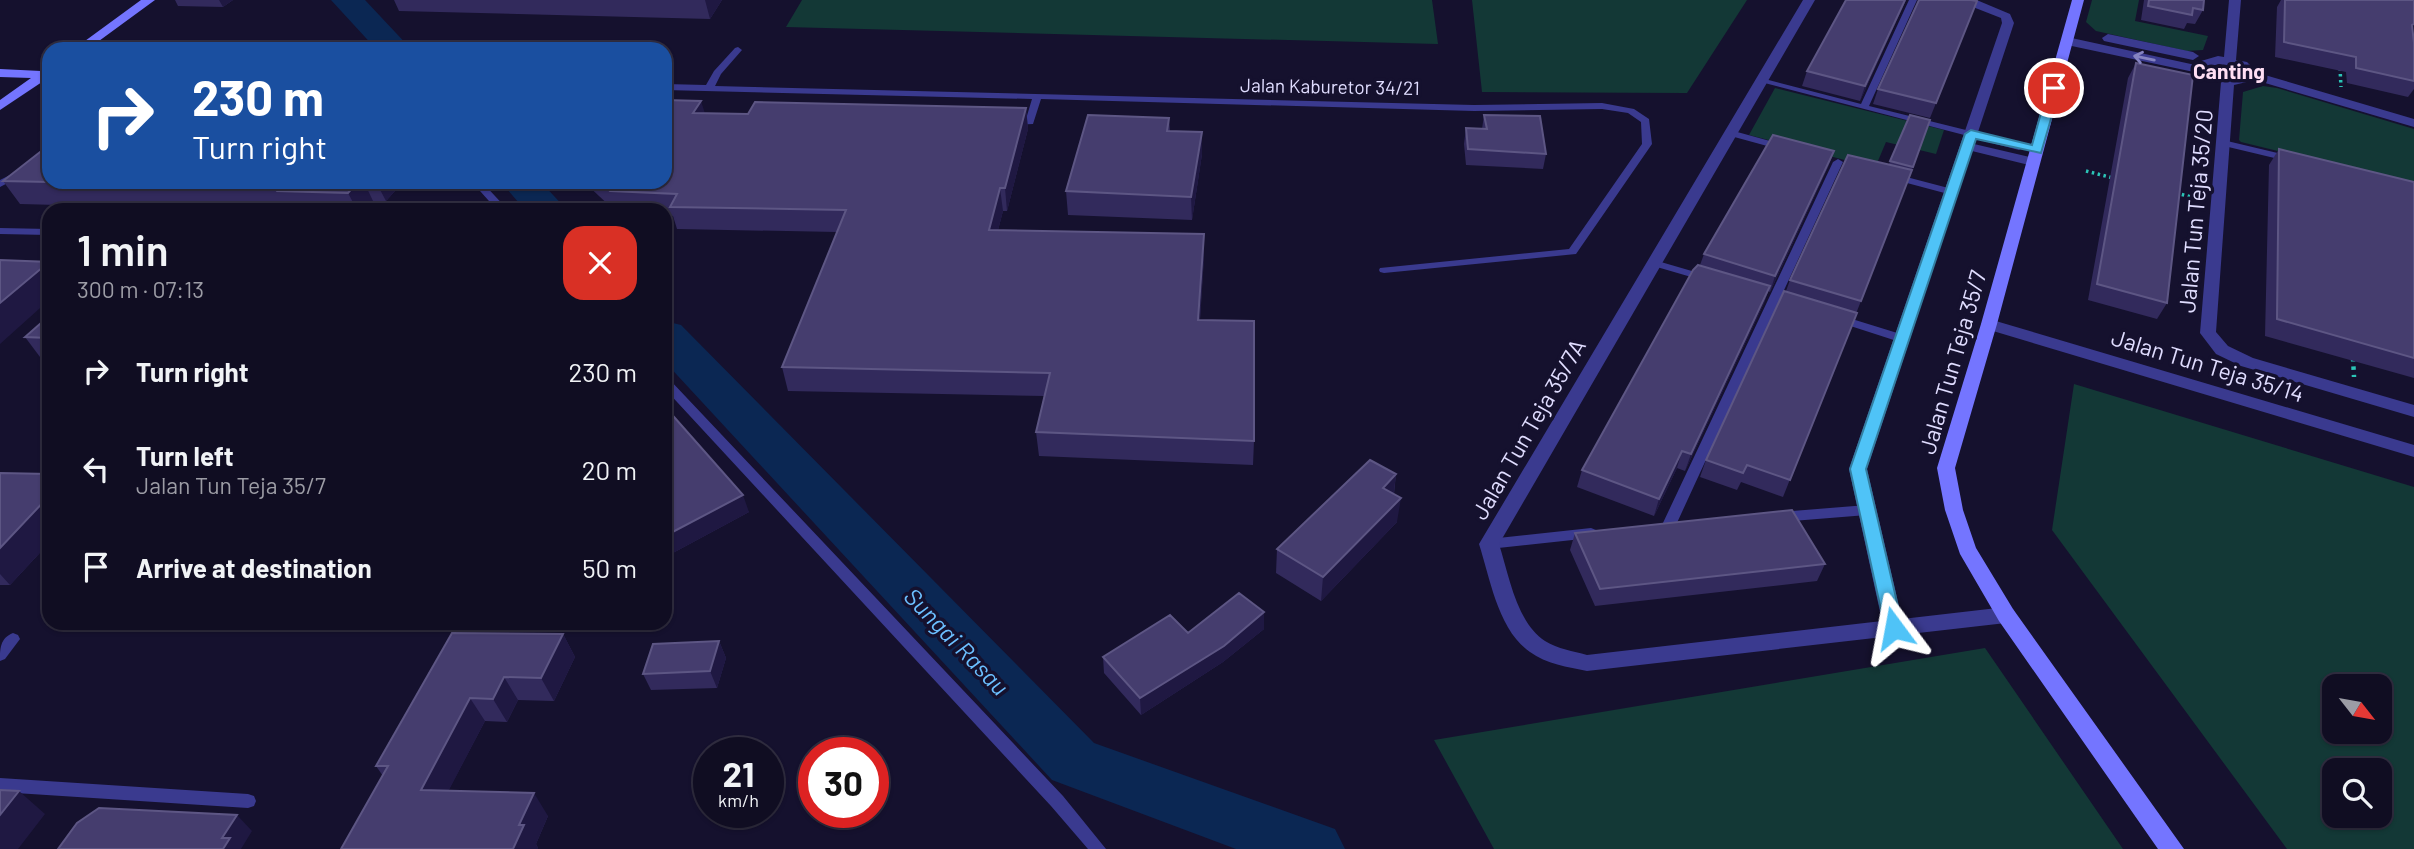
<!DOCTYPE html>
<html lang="en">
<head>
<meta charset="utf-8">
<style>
  :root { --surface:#100d22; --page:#19162a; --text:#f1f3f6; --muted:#9c9ca5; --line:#302d40 }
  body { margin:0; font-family:Barlow,sans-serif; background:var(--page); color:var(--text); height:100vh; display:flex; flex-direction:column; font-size:26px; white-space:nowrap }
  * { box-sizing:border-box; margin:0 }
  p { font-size:23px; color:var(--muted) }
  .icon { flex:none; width:38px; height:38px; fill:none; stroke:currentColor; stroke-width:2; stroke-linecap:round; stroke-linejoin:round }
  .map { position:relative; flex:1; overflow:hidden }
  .details { position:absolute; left:42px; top:203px; width:630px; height:427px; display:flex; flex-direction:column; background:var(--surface); border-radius:21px; box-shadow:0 2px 5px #0004,0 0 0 2px var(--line) }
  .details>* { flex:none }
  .guide { position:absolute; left:42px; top:42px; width:630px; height:147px; border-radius:21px; box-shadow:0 2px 5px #0004,0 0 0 2px var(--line); background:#1a4fa0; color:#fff; overflow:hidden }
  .needle { width:46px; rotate:121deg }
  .fabs { position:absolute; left:2322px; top:674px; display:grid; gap:14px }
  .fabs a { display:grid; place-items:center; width:70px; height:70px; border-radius:14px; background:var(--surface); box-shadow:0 2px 5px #0004,0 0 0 2px var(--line); font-size:35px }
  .speed { position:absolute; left:693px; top:737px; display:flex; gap:14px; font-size:35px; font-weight:700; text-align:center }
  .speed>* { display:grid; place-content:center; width:91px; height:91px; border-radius:50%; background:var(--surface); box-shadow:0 2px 5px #0004,0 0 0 2px var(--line); line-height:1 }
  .speed small { font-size:18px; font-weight:400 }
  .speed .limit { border:10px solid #d22; background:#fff; color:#111 }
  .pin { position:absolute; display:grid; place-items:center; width:60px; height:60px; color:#fff; margin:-30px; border:4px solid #fff; border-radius:50%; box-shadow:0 2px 7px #0007 }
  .me { position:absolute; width:77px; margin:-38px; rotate:347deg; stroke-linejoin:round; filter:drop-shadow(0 0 5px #0008) }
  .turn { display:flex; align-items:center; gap:24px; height:147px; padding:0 35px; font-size:32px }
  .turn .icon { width:91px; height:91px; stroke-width:2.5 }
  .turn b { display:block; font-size:49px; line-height:60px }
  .round { display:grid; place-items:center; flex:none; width:74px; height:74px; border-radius:21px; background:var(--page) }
  .headline { display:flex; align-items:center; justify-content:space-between; height:119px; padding:0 35px }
  h1 { font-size:42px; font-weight:600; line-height:52px }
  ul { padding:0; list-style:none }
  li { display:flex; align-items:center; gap:21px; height:98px; padding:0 35px }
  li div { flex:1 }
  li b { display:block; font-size:26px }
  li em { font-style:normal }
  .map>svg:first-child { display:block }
</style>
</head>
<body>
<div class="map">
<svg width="2414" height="849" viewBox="0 0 2414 849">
  <rect width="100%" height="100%" fill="#15112e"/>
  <!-- green -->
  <path fill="#133836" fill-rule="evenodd" d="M802 0H1432L1438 44 786 27Z
    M1472 0H1747L1687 93 1482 92Z
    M2092 0H2139L2135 21 2208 36 2203 50 2187 51 2096 31 2086 22Z
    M2263 86 2277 88 2414 129V184L2241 142 2239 140 2243 92Z
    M1775 88 1944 130 1936 154 1886 142 1875 168 1749 135Z
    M2074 384 2414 487V849H2287L2052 530ZM2334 686H2380V732H2334ZM2334 770H2380V816H2334Z
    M1985 648 2123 849H1494L1434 740Z"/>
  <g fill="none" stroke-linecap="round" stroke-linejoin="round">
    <!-- river -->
    <path fill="#0b2753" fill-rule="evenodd" d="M331 0H365L411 49H376Z
      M501 182H541L567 210H525Z
      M665 321 681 325 1094 743 1335 829 1345 849H1236L1052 780 665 362Z"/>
    <!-- path-far1 -->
    <path stroke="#2bc5b7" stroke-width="3.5" stroke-dasharray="2.5 3.5" stroke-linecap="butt" d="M2340 68 2341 87
      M2086 171 2113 178
      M2176 193 2195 198"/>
    <!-- path -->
    <path stroke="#2bc5b7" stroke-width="4.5" stroke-dasharray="3.5 5" stroke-linecap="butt" d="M2353 358 2354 377"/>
    <!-- lane -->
    <path fill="#3a3a8f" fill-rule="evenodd" d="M1909 0H1917L1869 106 1974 132V136H1968L1757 81 1761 78 1861 104Z
      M738 47 742 50 721 74 715 86 1474 105 1602 103 1634 109 1649 119 1652 144 1576 254 1384 273 1380 272 1379 270 1380 268 1569 249 1642 144 1641 122 1628 113 1602 109 1474 111 1041 99 1033 124 1011 125 1006 122 1008 120 1026 119 1032 99 665 90V84L706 85 714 71 735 48Z
      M1730 130 1785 145 1787 147 1782 150 1727 135V131Z
      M2223 140 2294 157 2296 159 2291 162 2220 145 2218 143Z
      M1838 159 1843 162 1676 525 1674 528H1664L1662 525 1833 162Z
      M18 171 23 174 21 176 0 187V180Z
      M1895 174 1956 190 1957 192 1952 195 1892 179 1890 177Z
      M472 182H482L508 210H497Z
      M0 228 49 229V235L0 234Z
      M1654 260 1709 276 1710 278 1705 281 1650 265 1649 263 1650 261Z
      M1839 315 1907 336 1909 339 1903 343 1835 321 1833 319 1835 317Z
      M665 378 669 379 1063 796 1106 849H1088L1051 806 665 389Z
      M1867 505 1872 507 1874 510 1872 513 1867 515 1780 522 1775 520 1773 517 1775 514 1780 512Z
      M1591 528 1596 530 1598 533 1596 536 1591 538 1489 549 1484 548 1482 544 1484 540 1489 539Z
      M13 633 18 635 20 639 5 659 0 661C0 649 0 638 13 633Z
      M0 778 248 794 254 796 256 801 254 806 248 808 0 792Z"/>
    <!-- street -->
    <path fill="#3a3a8f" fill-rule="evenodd" d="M1803 0H1815L1499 544C1509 575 1516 622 1545 641 1558 649 1573 651 1587 655L1882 621 1849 469 2002 23 2001 18 1955 0 1979 1 2010 14 2014 23 1978 132 2024 143 2026 146 2019 150 1976 139 1974 144 2038 159 2040 162 2033 166 1972 151 1867 469 1902 619 2006 607 2013 609 2016 615 2013 621 2006 623 1587 671C1568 667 1546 664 1530 652 1498 630 1490 578 1479 544Z
      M2229 0H2241L2236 60 2247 62 2258 73 2414 119V127L2255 80 2234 85 2216 332 2228 346 2253 358 2414 405V417L2241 366 2216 354 2200 333 2221 82 2208 75 2067 45 2061 41 2067 37 2200 66 2201 61 2218 56 2224 57ZM2219 64 2239 68 2246 75C2234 80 2222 75 2212 66Z
      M2108 34 2193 52 2199 56 2193 60 2104 41 2102 38Z
      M1989 319 2414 445V457L1983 328 1981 324Z"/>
    <!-- secondary -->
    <path fill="#7475ff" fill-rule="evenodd" d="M141 0H155L88 49H74Z
      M2072 0H2084L1997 324 1955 468 1963 510 1976 548 2013 609 2184 849H2158L1999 621 1960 554 1945 510 1937 468 1981 324Z
      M49 67 48 78 0 110V100L31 78 0 77V69L41 71Z"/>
  </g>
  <!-- wall -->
  <path fill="#322a5c" d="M175 0H233L223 7 178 6Z
    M394 0H722L710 19 399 11Z
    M1906 0 1860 101 1802 86 1807 71Z
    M2144 0H2204L2203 10 2195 24 2187 23 2184 29 2141 20Z
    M2281 0H2414L2413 34 2414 43V89L2408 97 2347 83 2346 72 2275 57 2277 7Z
    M1977 1 1930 118 1873 104 1878 89Z
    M2136 63 2167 303 2157 319 2088 300 2128 78Z
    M1026 108 1028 129 1007 211H1003L998 230 1204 257 1200 320 1254 441 1253 465 1039 456 1036 432 1044 396 788 391 782 367 837 232 677 229 673 216 665 215V210H614L584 182H665L705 113 748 114Z
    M1484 115 1546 154 1543 169 1466 165 1464 144 1466 128 1482 129Z
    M1910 115 1930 120 1912 170 1861 301 1783 497 1741 482 1737 490 1700 477 1706 460 1786 291 1790 280 1889 164Z
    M1169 118 1170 131 1202 154 1192 220 1068 215 1066 191Z
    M2279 149 2414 182V378L2265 336 2269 165Z
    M1834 151 1828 167 1770 292 1768 291 1764 303 1685 471 1677 468 1654 516 1577 487 1582 470 1700 265 1704 254Z
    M3 181 49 182H403L386 201H373L365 210H249L20 204Z
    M49 316V362L43 361 25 337Z
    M665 410 749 512 671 554 665 546Z
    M0 473 49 474V543L10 585H0Z
    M1396 474 1394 494 1397 522 1321 601 1276 573 1277 549Z
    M1575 533 1825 564 1817 581 1595 606 1570 550Z
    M1264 629 1223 662 1141 715 1104 673 1103 657 1188 633Z
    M452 633 563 634 575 657 554 701 518 700 507 722 485 721 448 791 548 816 536 844 538 848V849H341L383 776 376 766Z
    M719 641 726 658 717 688 651 690 643 674Z"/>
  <!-- shaded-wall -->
  <path fill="#1f1842" d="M219 0H233L223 7Z
    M705 0H722L710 19Z
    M1905 0H1906L1860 101 1865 86Z
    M701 101 708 123 693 113Z
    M1026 108 1028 129 1007 211 1005 188Z
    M1202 132V154L1192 220 1191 197Z
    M1834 151 1828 167 1770 292 1775 276Z
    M358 182H364L373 201 365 210H357L348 193Z
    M376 182H403L386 201Z
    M1000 188 1003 211 992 253 989 230Z
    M1204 234V257L1198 343V320Z
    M49 262V300L0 344V303Z
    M1770 286 1764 303 1685 471 1691 454Z
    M1682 451 1677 468 1654 516 1659 499Z
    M1396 474 1393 499 1383 488Z
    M743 495 749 512 671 554 665 539V536Z
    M49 496V543L10 585 0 574V548Z
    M1401 498 1397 522 1321 601 1323 577Z
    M1264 612V629L1223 662 1141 715 1140 698Z
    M563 634 575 657 554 701 541 678Z
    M719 641 726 658 717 688 710 671Z
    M504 677 518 700 507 722 493 699Z
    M470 698 485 721 437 813 421 790Z
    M19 791 45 814 18 849H0V815Z
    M534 793 548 816 536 844 538 848V849H513L519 825Z
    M237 815 252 831 241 849H223L222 838Z"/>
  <!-- building -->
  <path fill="#453d6e" stroke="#5d5684" stroke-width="2" d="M1846 0H1905L1865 86 1807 71Z
    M1919 0H1971L1977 1 1936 103 1878 89Z
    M2149 0H2204L2203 10 2193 8 2192 15 2148 6Z
    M2285 0H2414V24L2412 25 2414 43V81L2356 68V57L2284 42Z
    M2136 63 2193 75 2167 303 2097 284Z
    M665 100 701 101 693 113 748 114 755 102 1026 108 1005 188H1000L989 230 1204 234 1198 320 1254 321V441L1036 432 1050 373 782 367 846 210 670 207 677 194 610 191 600 182H665Z
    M1088 115 1169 118 1167 131 1202 132 1191 197 1066 191Z
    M1484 115 1540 116 1546 154 1468 149 1466 128 1487 129Z
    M1910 115 1930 120 1913 167 1890 161Z
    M1773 135 1834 151 1775 276 1704 254Z
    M49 145V182L3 181Z
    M2279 149 2414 182V358L2277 319Z
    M1848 155 1912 170 1861 301 1790 280Z
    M53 182H358L348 193 278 191 281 188Z
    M0 260 49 262 0 303Z
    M1698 265 1770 286 1691 454 1682 451 1659 499 1582 470 1693 270Z
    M1784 291 1857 313 1790 480 1747 465 1743 473 1706 460Z
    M49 316V338L25 337Z
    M667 409 743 495 665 536V410Z
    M1370 460 1396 474 1383 488 1401 498 1323 577 1277 549Z
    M0 473 49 474V496L0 548Z
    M1792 510 1825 564 1600 589 1575 533Z
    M1239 593 1264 612 1224 646 1140 698 1103 657 1170 615 1188 633Z
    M452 633 563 634 541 678 504 677 493 699 470 698 421 790 534 793 519 825H524L513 849H341L388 766H376Z
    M719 641 710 671 643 674 653 644Z
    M0 790 19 791 0 815Z
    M99 808 237 815 222 838H230L223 849H58L77 823Z"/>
  <!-- one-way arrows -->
  <defs><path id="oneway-shaft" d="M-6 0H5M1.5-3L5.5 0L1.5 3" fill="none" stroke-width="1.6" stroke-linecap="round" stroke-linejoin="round" transform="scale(1.75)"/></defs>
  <use stroke="#8583c1" href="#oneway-shaft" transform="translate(2144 58) rotate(-168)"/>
  <!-- route -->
  <path fill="#4fc3f7" stroke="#337fa1" stroke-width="2" d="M2054 84 2060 88 2041 153 1976 139 1866 469 1903 628 1900 633 1894 635 1887 633 1885 628 1850 469 1965 134 1971 130 2032 145 2048 88Z"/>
  <g text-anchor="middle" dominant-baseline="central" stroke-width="7" stroke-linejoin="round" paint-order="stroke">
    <!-- far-street labels -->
    <g font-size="19" fill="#e0ddff" stroke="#15112e">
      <text transform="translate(1330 86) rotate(1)">Jalan Kaburetor 34/21</text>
    </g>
    <!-- far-neighbourhood labels -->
    <g font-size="21" font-weight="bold" fill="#ffdff4" stroke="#15112e">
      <text x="2229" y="70">Canting</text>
    </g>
    <!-- street labels -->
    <g font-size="23" fill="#e0ddff" stroke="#15112e">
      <text transform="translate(2195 211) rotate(-85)">Jalan Tun Teja 35/20</text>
      <text transform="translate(1952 362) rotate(-74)">Jalan Tun Teja 35/7</text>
      <text transform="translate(2208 365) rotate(17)">Jalan Tun Teja 35/14</text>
      <text transform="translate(1528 429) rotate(-60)">Jalan Tun Teja 35/7A</text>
    </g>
    <!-- water labels -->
    <g font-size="24" font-style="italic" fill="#6bbfff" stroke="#15112e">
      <text transform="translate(957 641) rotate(46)">Sungai Rasau</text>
    </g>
  </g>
</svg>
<div class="fabs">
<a><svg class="needle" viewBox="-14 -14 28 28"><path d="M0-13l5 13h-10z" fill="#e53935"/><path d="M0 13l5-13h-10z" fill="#9c9ca5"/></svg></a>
<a><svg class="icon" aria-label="search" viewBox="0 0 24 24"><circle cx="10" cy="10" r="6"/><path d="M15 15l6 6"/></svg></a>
</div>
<div class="speed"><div>21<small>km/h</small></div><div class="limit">30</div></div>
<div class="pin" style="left:2054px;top:88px;background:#d93025"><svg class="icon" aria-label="arrive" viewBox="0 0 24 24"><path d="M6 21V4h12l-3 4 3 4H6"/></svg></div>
<svg class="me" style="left:1894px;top:628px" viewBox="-20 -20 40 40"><path d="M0-17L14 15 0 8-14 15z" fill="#4fc3f7" stroke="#fff" stroke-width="4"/></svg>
<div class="guide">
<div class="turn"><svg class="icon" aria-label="right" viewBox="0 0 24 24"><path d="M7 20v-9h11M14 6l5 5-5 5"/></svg><div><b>230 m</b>Turn right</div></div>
</div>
<section class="details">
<div class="headline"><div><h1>1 min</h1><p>300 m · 07:13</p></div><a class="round" style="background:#d93025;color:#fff"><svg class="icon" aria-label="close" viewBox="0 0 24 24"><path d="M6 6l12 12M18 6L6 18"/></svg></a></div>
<ul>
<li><svg class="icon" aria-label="right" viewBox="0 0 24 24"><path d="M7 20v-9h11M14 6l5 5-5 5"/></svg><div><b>Turn right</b></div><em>230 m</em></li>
<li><svg class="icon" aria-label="left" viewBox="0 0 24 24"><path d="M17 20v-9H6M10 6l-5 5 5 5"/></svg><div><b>Turn left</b><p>Jalan Tun Teja 35/7</p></div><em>20 m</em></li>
<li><svg class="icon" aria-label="arrive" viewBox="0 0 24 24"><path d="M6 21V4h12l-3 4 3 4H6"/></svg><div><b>Arrive at destination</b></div><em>50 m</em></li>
</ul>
</section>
</div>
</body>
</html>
